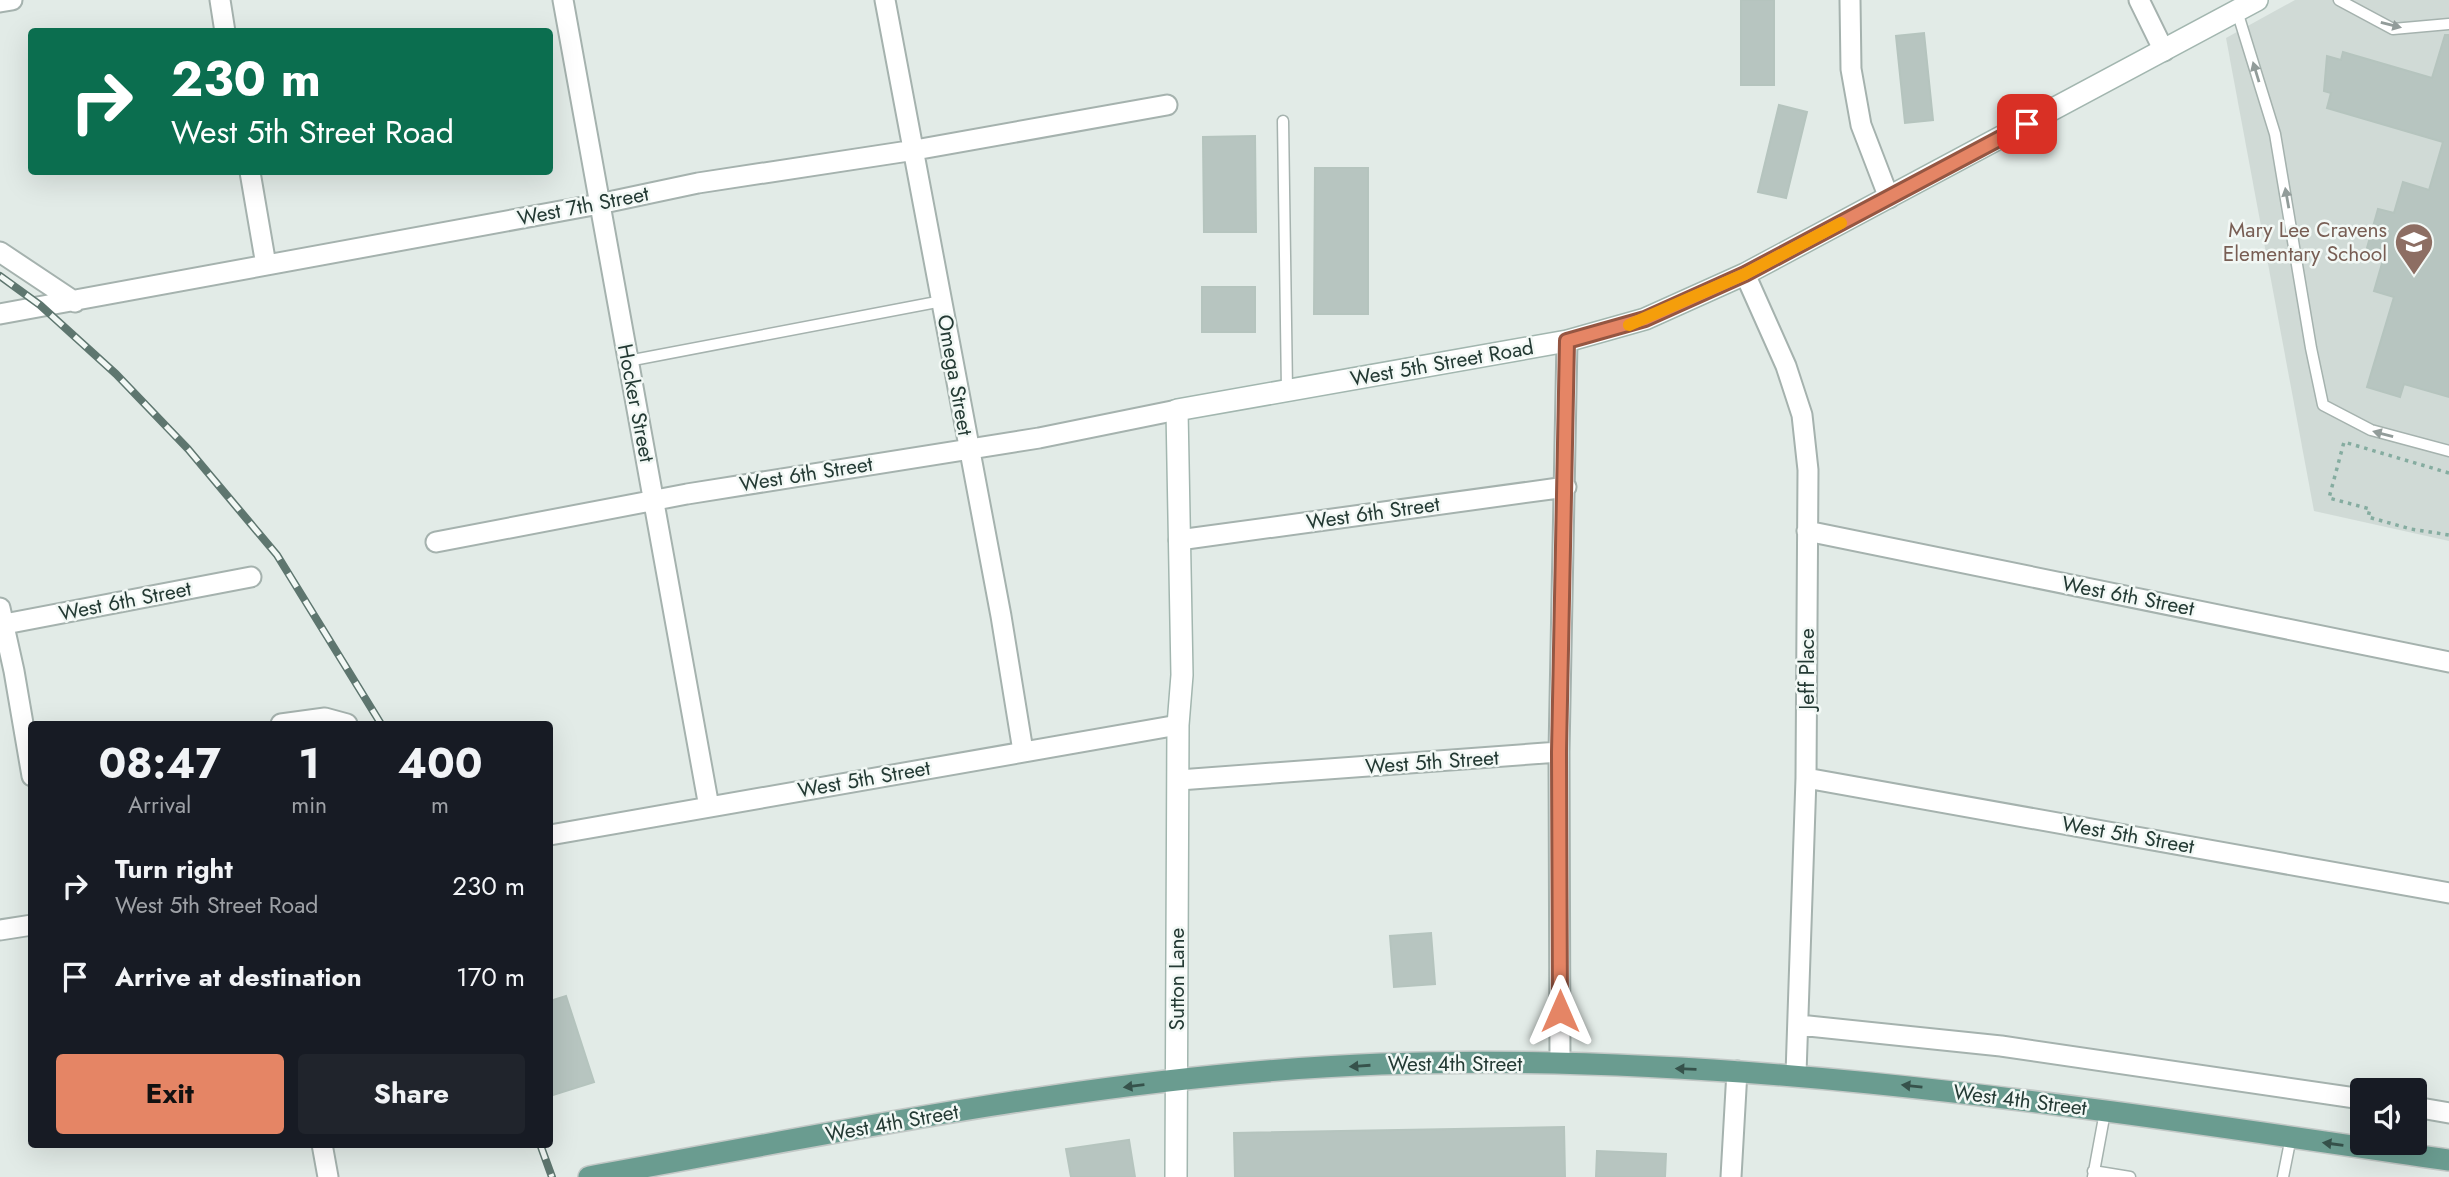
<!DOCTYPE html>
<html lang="en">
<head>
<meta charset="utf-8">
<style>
  :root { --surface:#171b24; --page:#20242c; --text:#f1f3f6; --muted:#9ea1a6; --accent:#e58565 }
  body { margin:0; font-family:Jost,sans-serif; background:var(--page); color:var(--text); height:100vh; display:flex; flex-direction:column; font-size:26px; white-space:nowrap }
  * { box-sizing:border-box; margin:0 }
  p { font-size:23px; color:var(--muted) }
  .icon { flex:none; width:38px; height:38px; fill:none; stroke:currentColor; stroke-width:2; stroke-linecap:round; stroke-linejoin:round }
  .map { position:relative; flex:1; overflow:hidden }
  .side { position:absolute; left:28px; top:721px; width:525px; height:427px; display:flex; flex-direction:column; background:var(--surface); border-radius:7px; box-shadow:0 7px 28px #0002 }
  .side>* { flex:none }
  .hud { position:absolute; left:28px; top:28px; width:525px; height:147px; border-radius:7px; box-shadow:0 7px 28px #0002; background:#0b6e4f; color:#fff; overflow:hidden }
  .fabs { position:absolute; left:2350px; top:1078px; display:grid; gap:14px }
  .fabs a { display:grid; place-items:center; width:77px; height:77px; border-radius:7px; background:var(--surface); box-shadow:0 7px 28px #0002; font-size:35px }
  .pin { position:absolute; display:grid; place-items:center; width:60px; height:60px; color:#fff; margin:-30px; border-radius:14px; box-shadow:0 4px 10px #0006 }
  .me { position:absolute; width:77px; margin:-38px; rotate:0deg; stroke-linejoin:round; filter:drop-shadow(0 0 5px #0008) }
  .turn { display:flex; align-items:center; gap:24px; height:147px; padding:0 28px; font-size:32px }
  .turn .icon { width:91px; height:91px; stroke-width:2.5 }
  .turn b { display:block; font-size:49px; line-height:60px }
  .eta { display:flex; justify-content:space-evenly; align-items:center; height:119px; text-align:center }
  .eta b { font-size:42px; font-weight:700; line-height:49px }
  .cta { display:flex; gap:14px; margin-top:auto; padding:14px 28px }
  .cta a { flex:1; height:80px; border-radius:7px; background:var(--accent); color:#111; font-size:28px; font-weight:700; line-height:80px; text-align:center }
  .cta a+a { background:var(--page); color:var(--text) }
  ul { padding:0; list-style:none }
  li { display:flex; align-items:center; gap:21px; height:91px; padding:0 28px }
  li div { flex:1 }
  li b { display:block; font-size:26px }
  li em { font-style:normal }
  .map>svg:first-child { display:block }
</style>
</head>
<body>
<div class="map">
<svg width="2449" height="1177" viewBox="0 0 2449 1177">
  <rect width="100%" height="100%" fill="#e2ebe7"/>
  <!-- built -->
  <path fill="#d0dad6" d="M2295 0H2449V541L2314 511 2226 38Z"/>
  <!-- building -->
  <path fill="#b7c5c0" stroke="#b5c4be" stroke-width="2" d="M1741 0H1774V85H1741Z
    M1924 33 1933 120 1905 123 1896 36Z
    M2445 35H2449V397L2404 384 2400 397 2367 387 2394 297 2374 291 2383 260 2365 255 2378 209 2394 213 2403 182 2429 190 2443 142 2327 108 2331 93 2324 91 2327 56 2341 60 2343 52 2432 78Z
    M1779 105 1807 112 1786 198 1758 192Z
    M1255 136 1256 232H1204L1203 137Z
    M1315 168H1368V314H1314Z
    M1202 287H1255V332H1202Z
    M1431 933 1435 984 1394 987 1390 936Z
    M566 996 594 1082 553 1095 550 1086V1001Z
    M1564 1127 1565 1177H1235L1234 1133Z
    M1129 1140 1135 1177H1071L1066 1149Z
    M1597 1151 1666 1154 1665 1177H1596Z"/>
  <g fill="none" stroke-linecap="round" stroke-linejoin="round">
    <!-- lane casing -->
    <g stroke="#a5b2ae" stroke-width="13">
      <path id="lane" d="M2339 0 2393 29 2449 24
        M2237 11 2275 134 2311 348 2323 405 2371 430 2449 451
        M1283 121 1287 390
        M628 361 942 301
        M2093 1171 2130 1177
        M2093 1177 2105 1112
        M2283 1177 2291 1137"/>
    </g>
    <!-- street casing -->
    <g stroke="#a5b2ae" stroke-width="23">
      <path id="street" d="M220 0 225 32
        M563 0 709 807
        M885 0 1001 616 1023 751
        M1850 0 1851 69 1861 125 1889 198
        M2139 0 2164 51
        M0 2 12 0
        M250 172 266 265
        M0 252 75 302
        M1745 274 1786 366 1802 415 1808 470 1806 778 1796 1074
        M0 314 599 204 698 183 915 150 1167 105
        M1807 531 2449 662
        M1179 540 1566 487
        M436 542 687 494 1039 438 1177 410
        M0 608 14 671 32 776
        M0 625 251 577
        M281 724 325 718 347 724
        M1806 778 2449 893
        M1179 780 1559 752
        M550 835 1178 725
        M0 930 32 925
        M1799 1025 2001 1046 2362 1099
        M1560 1063 1559 752 1567 341
        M2415 1107 2449 1113
        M322 1144 328 1177
        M1731 1177 1737 1071"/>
    </g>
    <!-- secondary casing -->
    <g stroke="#a2b6af" stroke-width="24">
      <path id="secondary" d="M1176 1177 1178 725 1182 675 1177 410 1567 341 1645 319 1745 274 2257 0"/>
    </g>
    <!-- primary casing -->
    <g stroke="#c2c8c6" stroke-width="24">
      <path id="primary" d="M589 1177C851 1130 1115 1074 1381 1064 1741 1051 2095 1109 2449 1160"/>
    </g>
    <!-- path -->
    <path stroke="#85aca0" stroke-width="3.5" stroke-dasharray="3.5 5" stroke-linecap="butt" d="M2449 473 2344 442 2329 498 2370 509 2368 517 2411 529 2449 535"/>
    <!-- lane -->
    <use href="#lane" stroke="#fff" stroke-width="10"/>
    <!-- street -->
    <use href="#street" stroke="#fff" stroke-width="19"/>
    <!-- secondary -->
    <use href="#secondary" stroke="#fff" stroke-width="21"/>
    <!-- primary -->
    <use href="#primary" stroke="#6a9c90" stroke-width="21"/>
    <!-- rail casing -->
    <g stroke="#5e766f" stroke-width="8">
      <path id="rail" d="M0 276 40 305 116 374 188 449 277 555 381 724
        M540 1144 552 1177"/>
    </g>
    <!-- rail -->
    <use href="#rail" stroke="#f2f8f5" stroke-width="5" stroke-dasharray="16" stroke-linecap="butt"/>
  </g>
  <!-- one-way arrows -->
  <defs><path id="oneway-solid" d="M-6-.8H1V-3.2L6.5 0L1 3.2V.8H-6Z" transform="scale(1.75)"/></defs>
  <g fill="#929c9a">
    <use href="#oneway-solid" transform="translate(2391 25) rotate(14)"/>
    <use href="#oneway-solid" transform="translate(2256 72) rotate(-107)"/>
    <use href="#oneway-solid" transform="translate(2287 198) rotate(-100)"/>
    <use href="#oneway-solid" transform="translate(2383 434) rotate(-165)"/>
  </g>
  <g fill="#36524b">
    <use href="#oneway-solid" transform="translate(1360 1066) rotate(176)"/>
    <use href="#oneway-solid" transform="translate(1686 1069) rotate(-178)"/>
    <use href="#oneway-solid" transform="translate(1134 1086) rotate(173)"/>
    <use href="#oneway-solid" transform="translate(1912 1086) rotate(-174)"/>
    <use href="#oneway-solid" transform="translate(2333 1144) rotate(-172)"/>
  </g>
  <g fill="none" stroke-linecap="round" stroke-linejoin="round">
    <!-- route casing -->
    <g stroke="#955642" stroke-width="18">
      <path id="route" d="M1560 1011 1559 752 1567 341 1645 319 1745 274 2027 124"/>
    </g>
    <!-- route -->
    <use href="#route" stroke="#e58565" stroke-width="12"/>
    <!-- slow -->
    <path stroke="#f59e0b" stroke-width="12" d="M1629 325 1745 274 1841 223"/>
  </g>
  <!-- icons -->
  <defs>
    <g id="school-pin" transform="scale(2.0125)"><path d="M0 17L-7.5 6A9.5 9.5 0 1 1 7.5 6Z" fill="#8d6e63" stroke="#f2f8f5"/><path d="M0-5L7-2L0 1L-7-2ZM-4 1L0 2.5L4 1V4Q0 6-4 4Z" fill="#fff"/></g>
  </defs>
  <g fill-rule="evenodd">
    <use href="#school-pin" x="2414" y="242"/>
  </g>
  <g text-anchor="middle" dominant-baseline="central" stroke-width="5" stroke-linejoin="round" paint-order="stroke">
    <!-- street labels -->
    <g font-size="21" fill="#243a34" stroke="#f2f8f5">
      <text transform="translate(583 206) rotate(-11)">West 7th Street</text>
      <text transform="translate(1442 363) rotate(-10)">West 5th Street Road</text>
      <text transform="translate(955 375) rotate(80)">Omega Street</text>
      <text transform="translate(636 403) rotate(79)">Hocker Street</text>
      <text transform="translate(806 474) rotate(-9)">West 6th Street</text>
      <text transform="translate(1373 513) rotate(-8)">West 6th Street</text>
      <text transform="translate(2128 596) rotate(11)">West 6th Street</text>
      <text transform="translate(125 601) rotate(-11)">West 6th Street</text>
      <text transform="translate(1807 669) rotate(-90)">Jeff Place</text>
      <text transform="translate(1432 762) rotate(-4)">West 5th Street</text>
      <text transform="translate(864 779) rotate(-10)">West 5th Street</text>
      <text transform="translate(2128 835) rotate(10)">West 5th Street</text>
      <text transform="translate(1177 979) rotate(-90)">Sutton Lane</text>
      <text x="1455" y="1064">West 4th Street</text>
      <text transform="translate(2020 1100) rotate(7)">West 4th Street</text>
      <text transform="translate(892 1123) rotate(-10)">West 4th Street</text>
    </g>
    <!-- education labels -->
    <g font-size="21" fill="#785e54" stroke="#f2f8f5" text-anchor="end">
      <text x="2387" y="230">Mary Lee Cravens<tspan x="2387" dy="24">Elementary School</tspan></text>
    </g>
  </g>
</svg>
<div class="fabs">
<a><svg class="icon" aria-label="sound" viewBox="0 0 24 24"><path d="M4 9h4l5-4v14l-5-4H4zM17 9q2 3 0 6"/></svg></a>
</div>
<div class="pin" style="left:2027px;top:124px;background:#d93025"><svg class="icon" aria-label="arrive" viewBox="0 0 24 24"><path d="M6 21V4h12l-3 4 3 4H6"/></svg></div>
<svg class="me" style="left:1560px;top:1011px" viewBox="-20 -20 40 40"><path d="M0-17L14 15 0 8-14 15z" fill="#e58565" stroke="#fff" stroke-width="4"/></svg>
<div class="hud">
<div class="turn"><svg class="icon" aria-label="right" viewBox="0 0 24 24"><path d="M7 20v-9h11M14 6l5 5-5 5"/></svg><div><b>230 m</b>West 5th Street Road</div></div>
</div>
<section class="side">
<div class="eta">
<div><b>08:47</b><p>Arrival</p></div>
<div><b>1</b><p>min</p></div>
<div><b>400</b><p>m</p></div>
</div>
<ul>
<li><svg class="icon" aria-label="right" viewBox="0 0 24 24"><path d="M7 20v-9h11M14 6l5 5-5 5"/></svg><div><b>Turn right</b><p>West 5th Street Road</p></div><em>230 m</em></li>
<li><svg class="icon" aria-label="arrive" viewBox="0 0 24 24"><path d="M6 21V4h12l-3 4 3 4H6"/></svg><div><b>Arrive at destination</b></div><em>170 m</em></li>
</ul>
<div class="cta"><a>Exit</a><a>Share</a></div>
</section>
</div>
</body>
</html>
